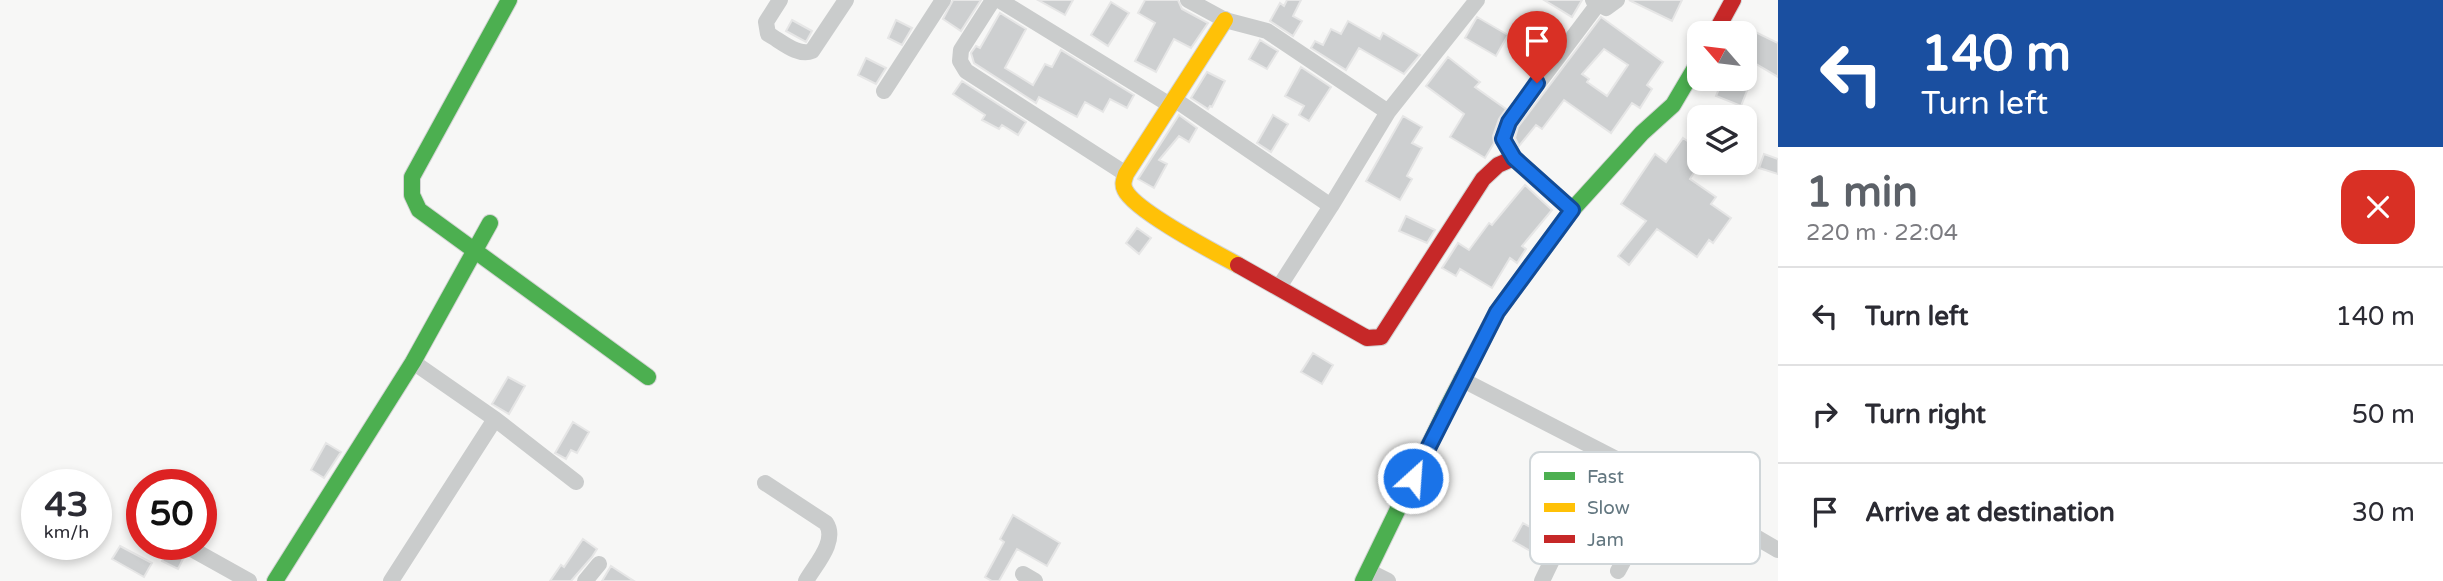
<!DOCTYPE html>
<html lang="en">
<head>
<meta charset="utf-8">
<style>
  :root { --surface:#fff; --page:#f7f7f7; --text:#2b2b33; --muted:#7c7c81; --line:#e1e1e2; --accent:#5c6168 }
  body { margin:0; font-family:"Varela Round",sans-serif; background:var(--page); color:var(--text); height:100vh; display:flex; flex-direction:column; font-size:26px; white-space:nowrap }
  * { box-sizing:border-box; margin:0 }
  p { font-size:23px; color:var(--muted) }
  .icon { flex:none; width:38px; height:38px; fill:none; stroke:currentColor; stroke-width:2; stroke-linecap:round; stroke-linejoin:round }
  .map { position:relative; flex:1; overflow:hidden }
  .side { display:flex; flex-direction:column; background:var(--surface); width:665px }
  .side>* { flex:none }
  .top-card { background:#1a4fa0; color:#fff; overflow:hidden }
  .needle { width:46px; rotate:298deg }
  .buttons { position:absolute; left:1687px; top:21px; display:grid; gap:14px }
  .buttons a { display:grid; place-items:center; width:70px; height:70px; border-radius:14px; background:var(--surface); box-shadow:0 4px 10px #0003; font-size:35px }
  .speed { position:absolute; left:21px; top:469px; display:flex; gap:14px; font-size:35px; font-weight:700; text-align:center }
  .speed>* { display:grid; place-content:center; width:91px; height:91px; border-radius:50%; background:var(--surface); box-shadow:0 4px 10px #0003; line-height:1 }
  .speed small { font-size:18px; font-weight:400 }
  .speed .limit { border:10px solid #d22; background:#fff; color:#111 }
  .pin { position:absolute; display:grid; place-items:center; width:60px; height:60px; color:#fff; margin:-72px -30px; border-radius:50% 50% 50% 0; rotate:-45deg; box-shadow:0 0 7px #0007 }
  .pin .icon { rotate:45deg }
  .me { position:absolute; width:77px; margin:-38px; rotate:26deg; stroke-linejoin:round; filter:drop-shadow(0 0 5px #0008) }
  .turn { display:flex; align-items:center; gap:24px; height:147px; padding:0 28px; font-size:32px }
  .turn .icon { width:91px; height:91px; stroke-width:2.5 }
  .turn b { display:block; font-size:49px; line-height:60px }
  .round { display:grid; place-items:center; flex:none; width:74px; height:74px; border-radius:21px; background:var(--page) }
  .headline { display:flex; align-items:center; justify-content:space-between; height:119px; padding:0 28px }
  h1 { font-size:42px; font-weight:800; line-height:52px; color:var(--accent) }
  ul { padding:0; list-style:none }
  li { display:flex; align-items:center; gap:21px; height:98px; padding:0 28px; border-top:2px solid var(--line) }
  li div { flex:1 }
  li b { display:block; font-size:26px }
  li em { font-style:normal }
  main { display:flex; flex:1; min-height:0 }
  .map>svg:first-child { display:block }
</style>
</head>
<body>
<main>
<div class="map">
<svg width="1778" height="581" viewBox="0 0 1778 581">
  <rect width="100%" height="100%" fill="#f7f7f6"/>
  <!-- building -->
  <path fill="#cdcfd0" stroke="#e6e6e6" stroke-width="2" fill-rule="evenodd" d="M953 0H981L961 31 943 19Z
    M1038 0H1073L1065 15Z
    M1145 0H1178L1182 9 1208 23 1191 48 1174 39 1156 72 1135 61 1155 23 1138 13Z
    M1287 0H1301L1293 16 1302 21 1293 36 1270 21 1280 3 1284 6Z
    M1544 0H1582L1572 17Z
    M1629 0H1682L1672 21Z
    M1111 2 1129 13 1108 46 1091 35Z
    M1000 13 1026 29 1005 68 1033 85 1045 64 1052 67 1061 50 1134 95 1127 108 1110 99 1103 112 1085 102 1077 117 1039 97 1036 103 974 63 971 53 976 46 980 48Z
    M1477 17 1508 35 1496 56 1465 38Z
    M1601 17 1663 62 1647 85 1652 89 1640 108 1632 103 1611 133 1564 100 1542 129 1536 125 1519 146 1515 138 1518 127ZM1604 49 1628 65 1607 96 1587 82 1589 79 1582 74Z
    M792 20 812 31 806 42 786 31Z
    M896 20 912 28 902 45 888 38Z
    M1348 21 1380 39 1383 33 1420 55 1404 74 1359 48 1346 70 1311 48 1315 41 1323 45 1331 29 1341 34Z
    M1745 27 1778 43V77L1746 58 1750 51 1745 48Z
    M1260 40 1278 51 1267 69 1249 59Z
    M1448 57 1480 82 1475 87 1506 109 1499 119 1493 136 1494 143 1485 158 1450 137 1464 114 1426 86Z
    M866 58 886 68 876 84 858 75Z
    M1301 67 1331 87 1309 121 1299 115 1304 106 1285 96Z
    M1207 72 1225 81 1212 107 1210 106 1208 109 1191 98Z
    M1723 79H1748L1745 87 1748 88 1741 106 1716 96Z
    M962 81 1026 122 1018 135 1002 125 999 129 982 120 985 115 953 94Z
    M1179 115 1197 128 1189 142 1179 136 1159 160 1167 164 1154 188 1138 179Z
    M1273 115 1288 124 1271 152 1257 143Z
    M1403 116 1422 127 1412 143 1422 148 1407 176 1412 179 1400 200 1366 181Z
    M1683 138 1699 149V165L1690 179 1716 197 1711 204 1731 218 1713 243 1709 240 1697 257 1657 229 1629 265 1618 256 1646 221 1621 204 1655 154 1666 162Z
    M1764 154 1778 159V174L1759 168Z
    M1525 185 1552 210 1522 246 1526 249 1517 263 1510 258 1492 288 1460 269 1456 276 1442 268 1458 243 1469 250 1489 223 1492 225Z
    M1406 216 1435 230 1427 243 1399 231Z
    M1137 228 1151 238 1139 254 1126 243Z
    M1313 353 1333 365 1322 384 1301 372Z
    M508 377 525 386 509 414 492 404Z
    M573 422 589 432 577 453 571 450 566 459 555 453Z
    M326 443 341 452 324 478 311 470Z
    M1013 515 1060 543 1047 566 1017 549 999 581H992L985 577 1004 542 1000 539Z
    M1523 523 1550 538 1539 556 1513 541Z
    M583 539 597 549 592 557 571 581H550L561 565 564 567Z
    M170 544H178L179 552 184 557 178 569 162 561Z
    M120 546 152 563 144 577 112 559Z
    M611 566 634 581H602Z"/>
  <g fill="none" stroke-linecap="round" stroke-linejoin="round">
    <!-- fast casing -->
    <g stroke="#d3d4d4" stroke-width="18">
      <path id="fast" d="M509 0 412 177V195L419 210 648 377
        M275 581 413 362 490 223
        M1363 581 1447 408 1497 312 1572 210 1642 133 1673 105 1699 61"/>
    </g>
    <!-- slow casing -->
    <g stroke="#d3d4d4" stroke-width="18">
      <path id="slow" d="M1225 20 1126 174C1124 180 1122 184 1125 190 1135 211 1214 252 1238 265"/>
    </g>
    <!-- jam casing -->
    <g stroke="#d3d4d4" stroke-width="18">
      <path id="jam" d="M1715 33 1733 0
        M1238 265 1367 338 1381 337 1483 179 1498 165 1514 158 1572 210"/>
    </g>
    <!-- street -->
    <path stroke="#cacccc" stroke-width="16" d="M780 0 766 22 768 34C781 41 798 57 812 51L846 0
      M993 0 961 50 960 61 966 71 1126 174
      M999 0 1170 105
      M1188 0 1225 20 1267 31 1388 112 1477 0
      M1593 0 1606 8 1617 0
      M884 91 943 0
      M1174 99 1331 206 1279 287
      M1514 158 1503 139 1509 122 1598 4
      M1331 206 1388 112
      M413 362 495 419 576 482
      M1461 379 1665 484 1778 550
      M765 483 826 523C838 541 815 565 806 581
      M188 547 249 581
      M1368 571 1388 581
      M1618 571 1665 484
      M1023 574 1035 581
      M391 581 495 419
      M585 581 599 564
      M1542 581 1554 556"/>
    <!-- fast -->
    <use href="#fast" stroke="#4caf50" stroke-width="16"/>
    <!-- slow -->
    <use href="#slow" stroke="#ffc107" stroke-width="16"/>
    <!-- jam -->
    <use href="#jam" stroke="#c62828" stroke-width="16"/>
  </g>
  <g fill="none" stroke-linecap="round" stroke-linejoin="round">
    <!-- route casing -->
    <g stroke="#114b97" stroke-width="18">
      <path id="route" d="M1413 478 1497 312 1572 210 1514 158 1503 139 1509 122 1537 83"/>
    </g>
    <!-- route -->
    <use href="#route" stroke="#1a73e8" stroke-width="12"/>
  </g>
  <!-- legend -->
  <rect x="1530" y="452" width="230" height="112" rx="10" fill="#fff" stroke="#d0d6d9" stroke-width="2"/>
  <rect x="1544" y="472" width="31" height="8" fill="#4caf50"/>
  <rect x="1544" y="503" width="31" height="9" fill="#ffc107"/>
  <rect x="1544" y="535" width="31" height="8" fill="#c62828"/>
  <g font-size="19" fill="#637780">
    <text x="1587" y="483">Fast</text>
    <text x="1587" y="514">Slow</text>
    <text x="1587" y="546">Jam</text>
  </g>
</svg>
<div class="buttons">
<a><svg class="needle" viewBox="-14 -14 28 28"><path d="M0-13l5 13h-10z" fill="#e53935"/><path d="M0 13l5-13h-10z" fill="#7c7c81"/></svg></a>
<a><svg class="icon" aria-label="layers" viewBox="0 0 24 24"><path d="M12 4l9 5-9 5-9-5zM3 14l9 5 9-5"/></svg></a>
</div>
<div class="speed"><div>43<small>km/h</small></div><div class="limit">50</div></div>
<div class="pin" style="left:1537px;top:83px;background:#d93025"><svg class="icon" aria-label="arrive" viewBox="0 0 24 24"><path d="M6 21V4h12l-3 4 3 4H6"/></svg></div>
<svg class="me" style="left:1413px;top:478px" viewBox="-20 -20 40 40"><circle r="17" fill="#1a73e8" stroke="#fff" stroke-width="3"/><path d="M0-11L8 9 0 5-8 9z" fill="#fff"/></svg>
</div>
<section class="side">
<div class="top-card">
<div class="turn"><svg class="icon" aria-label="left" viewBox="0 0 24 24"><path d="M17 20v-9H6M10 6l-5 5 5 5"/></svg><div><b>140 m</b>Turn left</div></div>
</div>
<div class="headline"><div><h1>1 min</h1><p>220 m · 22:04</p></div><a class="round" style="background:#d93025;color:#fff"><svg class="icon" aria-label="close" viewBox="0 0 24 24"><path d="M6 6l12 12M18 6L6 18"/></svg></a></div>
<ul>
<li><svg class="icon" aria-label="left" viewBox="0 0 24 24"><path d="M17 20v-9H6M10 6l-5 5 5 5"/></svg><div><b>Turn left</b></div><em>140 m</em></li>
<li><svg class="icon" aria-label="right" viewBox="0 0 24 24"><path d="M7 20v-9h11M14 6l5 5-5 5"/></svg><div><b>Turn right</b></div><em>50 m</em></li>
<li><svg class="icon" aria-label="arrive" viewBox="0 0 24 24"><path d="M6 21V4h12l-3 4 3 4H6"/></svg><div><b>Arrive at destination</b></div><em>30 m</em></li>
</ul>
</section>
</main>
</body>
</html>
